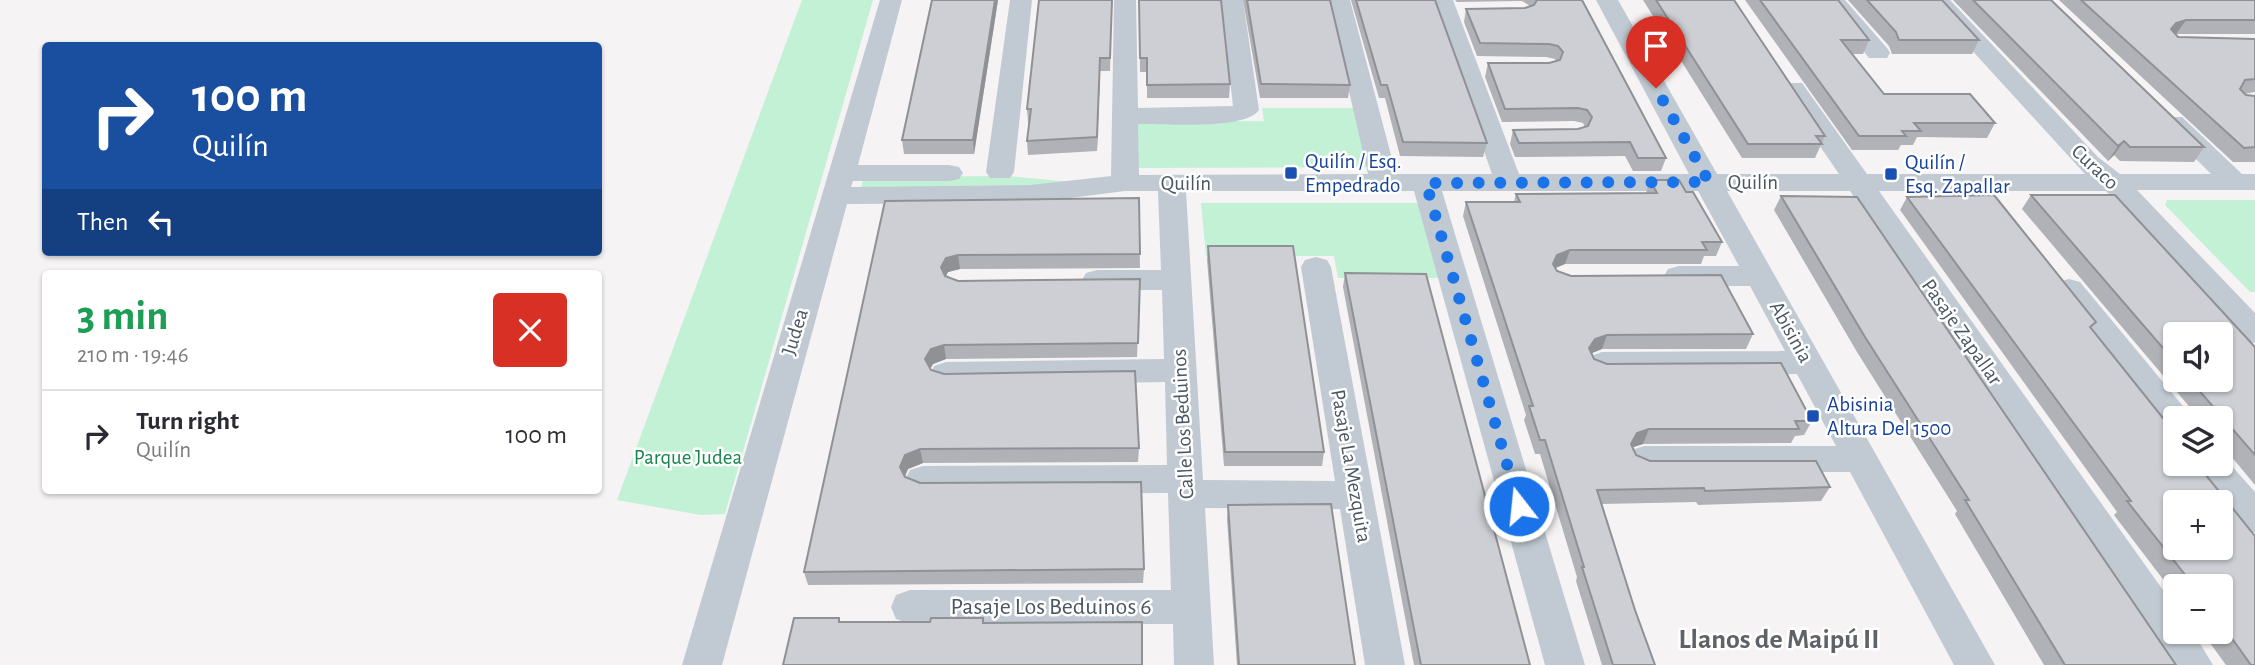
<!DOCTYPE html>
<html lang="en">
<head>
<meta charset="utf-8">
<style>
  :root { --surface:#fff; --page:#f7f7f7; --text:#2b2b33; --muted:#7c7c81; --line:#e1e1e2 }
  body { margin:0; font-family:"Alegreya Sans",sans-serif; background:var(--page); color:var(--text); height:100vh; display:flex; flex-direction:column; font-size:26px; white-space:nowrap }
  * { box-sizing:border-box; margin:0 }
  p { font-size:23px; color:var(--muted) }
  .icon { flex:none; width:38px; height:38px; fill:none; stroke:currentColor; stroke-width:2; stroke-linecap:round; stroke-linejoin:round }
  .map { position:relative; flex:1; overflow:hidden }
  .drawer { position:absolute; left:42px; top:270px; width:560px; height:224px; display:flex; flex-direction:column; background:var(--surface); border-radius:7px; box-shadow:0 2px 5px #0004 }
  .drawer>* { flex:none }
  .top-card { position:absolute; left:42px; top:42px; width:560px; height:214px; border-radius:7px; box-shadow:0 2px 5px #0004; background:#1a4fa0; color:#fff; overflow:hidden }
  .buttons { position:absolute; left:2163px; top:322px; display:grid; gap:14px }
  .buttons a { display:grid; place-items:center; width:70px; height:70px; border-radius:7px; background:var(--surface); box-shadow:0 2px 5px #0004; font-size:35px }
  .pin { position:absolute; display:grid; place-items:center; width:60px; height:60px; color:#fff; margin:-72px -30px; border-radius:50% 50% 50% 0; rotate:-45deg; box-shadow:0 0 7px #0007 }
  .pin .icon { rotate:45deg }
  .me { position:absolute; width:77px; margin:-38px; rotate:344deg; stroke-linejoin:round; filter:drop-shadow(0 0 5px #0008) }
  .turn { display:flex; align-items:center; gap:24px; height:147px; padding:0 35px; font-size:32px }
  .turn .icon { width:91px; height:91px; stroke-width:2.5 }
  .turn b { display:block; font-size:49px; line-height:60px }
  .then { display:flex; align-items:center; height:66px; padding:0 35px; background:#0003; gap:14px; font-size:26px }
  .round { display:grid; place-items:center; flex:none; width:74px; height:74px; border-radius:7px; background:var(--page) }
  .summary { display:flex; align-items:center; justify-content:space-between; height:119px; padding:0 35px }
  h1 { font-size:42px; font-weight:700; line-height:52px; color:#1e9e55 }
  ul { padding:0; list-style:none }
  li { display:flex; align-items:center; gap:21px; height:91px; padding:0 35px; border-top:2px solid var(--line) }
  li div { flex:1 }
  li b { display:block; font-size:26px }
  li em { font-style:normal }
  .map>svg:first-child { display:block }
</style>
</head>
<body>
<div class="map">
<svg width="2255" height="665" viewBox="0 0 2255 665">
  <rect width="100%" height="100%" fill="#f5f3f3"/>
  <!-- green -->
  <path fill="#c3f1d5" d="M802 0H873L725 514 701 515 617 500Z
    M1262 108H1357L1372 167 1137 168 1135 121H1264Z
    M1009 176 1082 183 1007 190 861 189 863 179 869 177Z
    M2167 200H2255V292H2250L2165 205Z
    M1201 203H1422L1445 278H1338L1334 256H1206Z"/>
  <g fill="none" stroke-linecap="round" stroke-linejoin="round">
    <!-- minor -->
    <path fill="#c1cad2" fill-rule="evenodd" d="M880 0H902L858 165H949L959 167 963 173 959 179 949 181H853L851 187 1031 185 1111 176 1114 0H1136L1138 108 1233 106 1221 0H1243L1259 110C1244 131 1164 123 1138 124L1139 175 1368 174 1328 0H1350L1396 174H1492L1431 0H1453L1519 174H1689L1596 0H1618L1717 174H1839L1780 88 1784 83H1802L1867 174H2085L1926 0H1950L2098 157 2120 174H2211L2160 123 2164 117H2182L2242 174H2255V190H2137L2255 313V343L2244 340 2106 191H1879L2175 607V632H2193L2213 665H2170L1850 191H1727L1995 665H1954L1850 472H1644L1632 468 1627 459 1632 450 1644 446H1836L1797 374 1602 376 1591 372 1586 364 1591 356 1602 352 1785 351 1750 286H1679L1668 283 1664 276 1668 269 1679 266H1739L1698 191H1442L1585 665H1545L1414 191H1186L1203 480 1335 481 1301 267 1305 260 1316 257 1327 260 1331 267 1405 665H1365L1340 509 1205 508 1214 665H1174L1173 624H910L896 619 891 607 896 595 910 590H1171L1168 493 923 494 910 490 905 480 910 470 923 466 1167 465 1165 382 946 386 934 382 930 374 934 366 946 362 1164 359 1162 290H1097L1086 287 1082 280 1086 273 1097 270H1161L1158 191H1125L1031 203 847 204 722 665H682Z
      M1010 0H1032L1014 172 1010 178H990L986 172Z
      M1822 0H1845L1887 48 1890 53 1887 58H1869Z
      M2069 279 2080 282 2187 411 2191 418H2175V433L2163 429 2058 296 2054 289 2058 282Z
      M2221 454 2255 492V533L2242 528 2194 464H2221Z"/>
  </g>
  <!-- wall -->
  <path fill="#b0b2b7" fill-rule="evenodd" d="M932 0H998L974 154H904L902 140Z
    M1112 0 1110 71H1100L1097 151 1028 155 1027 141 1029 123H1028L1027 109Z
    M1139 0 1230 84 1229 98H1147V72H1140Z
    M1243 0H1330L1350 85 1348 98H1260Z
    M1351 0H1435L1487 143 1483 157 1400 156 1385 98H1379Z
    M1455 0H1582L1666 158 1661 171H1633L1625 156 1515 157 1510 144 1513 130 1578 129 1585 127 1583 123 1574 121 1502 122 1485 77 1488 63H1549L1556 61 1555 59 1546 57 1477 56 1464 22 1466 9 1525 8 1530 6 1522 1 1457 2Z
    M1643 0H1734L1825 136 1815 158H1742Z
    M1745 0H1838L1869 40 1863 54H1852L1884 94 1995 123 1987 138 1917 137 1913 145H1901L1898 150H1852Z
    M1848 0H1942L1979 40 1972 54H1892L1889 46Z
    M1953 0H2051L2204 147 2194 162 2120 161 2114 155 2108 161Z
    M2059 0H2255V34H2175L2178 37 2255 39V92L2244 94 2246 95 2255 96V162H2233Z
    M1650 180 1686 192 1722 242 1716 256H1704L1701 264H1565L1555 268 1557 271 1753 334 1746 349H1602L1591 353 1594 359 1607 364 1812 421 1804 435 1795 436 1791 443 1643 444 1632 447 1636 455 1650 461 1830 487 1821 501 1698 505 1696 502 1602 504 1635 610 1655 665H1602L1576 581 1577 577 1540 454H1535L1524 420 1526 415 1463 216 1466 202H1514L1516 194 1646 193Z
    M2031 195 2255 347V485L2221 444V418H2199L2022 209ZM2175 334 2221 380H2175Z
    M1781 196 2176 665H2044L1955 514 1957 511 1857 352 1774 210Z
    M1907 197 2091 328 2171 428 2169 430 2255 665H2226L2202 632H2221V586H2175V595L2114 515 2117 512 1900 210Z
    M1139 198 1140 268 960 269 948 272 946 276 958 281 1140 279 1137 357 946 359 933 364 930 369 931 370 1139 448 1138 462 923 463 908 469 905 476 1144 569 1143 583 808 585 804 572 885 201Z
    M1208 246 1324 452 1322 466H1224L1207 260Z
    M1345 273 1530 665H1414L1343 287Z
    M1228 505 1355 665H1237L1227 519Z"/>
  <!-- shaded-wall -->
  <path fill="#909195" d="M995 0H998L974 154 973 140Z
    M2186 20 2177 33 2167 36 2176 23Z
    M1100 58V71L1097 151V137Z
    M2124 141 2114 155 2108 161 2118 146Z
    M1570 250 1565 264 1553 269V264L1557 255Z
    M958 255 960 269 948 272 943 281 941 267 946 258Z
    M1607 335 1602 349 1590 354 1589 348 1595 339Z
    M944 345 946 359 933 364 928 373 925 359 931 349Z
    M1649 429 1643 444 1631 448V444L1637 433Z
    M920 449 923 463 908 469 903 481 900 467 905 455Z"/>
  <!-- building -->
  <path fill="#cdcfd5" stroke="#909195" stroke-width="2" fill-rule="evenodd" d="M932 0H995L973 140H902Z
    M1039 0H1112L1110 58H1100L1097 137 1027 141 1031 109H1027Z
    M1139 0H1221L1230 84 1147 85V58H1140Z
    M1247 0H1330L1350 85 1261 84Z
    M1356 0H1435L1487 143 1403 142 1387 85H1381Z
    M1537 0H1582L1666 158H1638L1630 142 1519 143 1513 130 1578 129 1588 126 1592 117 1587 110 1578 108 1505 109 1488 63H1549L1560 60 1563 52 1558 46 1549 44 1480 43 1466 9 1525 8 1534 5Z
    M1656 0H1734L1825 136H1816L1822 144H1748Z
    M1760 0H1838L1869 40H1841L1884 94H1970L1995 123H1914L1921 131H1902L1906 136H1859Z
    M1867 0H1942L1979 40H1899L1896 32Z
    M1973 0H2051L2204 147H2130L2124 141 2118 146Z
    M2081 0H2255V20H2186L2176 23 2171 29 2178 37 2255 39V79L2245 80 2240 89 2246 95 2255 96V147L2244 148Z
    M1650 180H1679L1686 192H1693L1722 242H1702L1707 250H1570L1557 255 1553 264 1557 271 1571 276 1721 275 1753 334 1607 335 1595 339 1589 348 1594 359 1607 364 1781 363 1812 421H1795L1799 429H1649L1637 433 1631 444 1636 455 1650 461H1816L1830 487 1705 491 1704 488 1597 490 1635 610 1655 665H1613L1582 567H1584L1545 440H1540L1529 406H1533L1466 202H1520L1516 194 1657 193Z
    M1994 195 2096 322 2090 327 2171 428H2168L2175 437V464H2197L2255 536V665H2251L2221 623V586H2194L2127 501H2131L1907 197ZM2175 502H2221V548H2175Z
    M2031 195H2115L2255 347V455L2190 380H2221V334H2175V362Z
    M1781 196 1857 197 2176 665H2065L1965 500H1969L1865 337Z
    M1139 198 1140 254 958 255 946 258 941 267 945 276 958 281 1140 279 1138 343 944 345 931 349 925 359 931 370 944 374 1135 371 1139 448 920 449 905 455 900 467 905 477 920 483 1141 482 1144 569 804 572 885 201Z
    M1208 246H1293L1324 452H1225Z
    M1345 273 1426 274 1530 665H1421Z
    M1331 504 1355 665H1239L1228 505Z
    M794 618H839V622H930L931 618H983V623L1142 622V665H783Z"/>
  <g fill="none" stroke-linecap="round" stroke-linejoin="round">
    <!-- route -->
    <path stroke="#1a73e8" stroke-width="12" stroke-dasharray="0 21.6" d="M1519 506 1426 183 1709 182 1656 88"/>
  </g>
  <!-- markers -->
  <g fill="#1a4fb4" stroke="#fff" stroke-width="2.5">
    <rect x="1284" y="166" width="14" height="14" rx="3.5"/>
    <rect x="1884" y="167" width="14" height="14" rx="3.5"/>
    <rect x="1806" y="409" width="14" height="14" rx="3.5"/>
  </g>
  <g text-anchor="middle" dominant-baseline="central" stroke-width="5" stroke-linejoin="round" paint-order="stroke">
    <!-- transit labels -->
    <g font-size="21" fill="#164399" stroke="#fff" text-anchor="start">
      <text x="1305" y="161">Quilín / Esq.<tspan x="1305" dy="24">Empedrado</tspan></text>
      <text x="1905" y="162">Quilín /<tspan x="1905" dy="24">Esq. Zapallar</tspan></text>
      <text x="1827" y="404">Abisinia<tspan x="1827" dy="24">Altura Del 1500</tspan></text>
    </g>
    <!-- street labels -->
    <g font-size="21" fill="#4a5661" stroke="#fff">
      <text transform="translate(2095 167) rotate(43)">Curaco</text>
      <text x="1753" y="182">Quilín</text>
      <text x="1186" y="183">Quilín</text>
      <text transform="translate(795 332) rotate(-73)">Judea</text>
      <text transform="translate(1791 332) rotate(61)">Abisinia</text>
      <text transform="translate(1962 332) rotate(55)">Pasaje Zapallar</text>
      <text transform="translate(1183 424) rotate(-93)">Calle Los Beduinos</text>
      <text transform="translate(1351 466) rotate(80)">Pasaje La Mezquita</text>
    </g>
    <!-- park labels -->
    <g font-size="21" fill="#17864f" stroke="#fff">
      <text x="688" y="457">Parque Judea</text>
    </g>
    <!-- near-street labels -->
    <g font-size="24" fill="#4a5661" stroke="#fff">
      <text x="1051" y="607">Pasaje Los Beduinos 6</text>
    </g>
    <!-- near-neighbourhood labels -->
    <g font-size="28" font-weight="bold" fill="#5f6368" stroke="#fff">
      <text x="1779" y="640">Llanos de Maipú II</text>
    </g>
  </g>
</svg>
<div class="buttons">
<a><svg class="icon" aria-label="sound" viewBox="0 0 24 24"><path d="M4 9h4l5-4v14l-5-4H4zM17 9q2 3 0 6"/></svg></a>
<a><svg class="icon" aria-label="layers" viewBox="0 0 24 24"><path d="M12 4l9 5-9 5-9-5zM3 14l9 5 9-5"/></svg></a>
<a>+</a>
<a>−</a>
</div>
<div class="pin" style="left:1656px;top:88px;background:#d93025"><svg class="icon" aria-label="arrive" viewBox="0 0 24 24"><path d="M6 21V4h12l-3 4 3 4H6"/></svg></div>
<svg class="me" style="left:1519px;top:506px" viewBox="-20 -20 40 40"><circle r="17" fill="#1a73e8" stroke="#fff" stroke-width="3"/><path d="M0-11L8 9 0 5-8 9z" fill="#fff"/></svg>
<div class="top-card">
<div class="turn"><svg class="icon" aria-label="right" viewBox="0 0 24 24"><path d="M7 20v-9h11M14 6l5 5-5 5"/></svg><div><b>100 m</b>Quilín</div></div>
<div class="then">Then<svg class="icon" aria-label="left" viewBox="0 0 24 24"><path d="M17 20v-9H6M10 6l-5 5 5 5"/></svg></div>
</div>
<section class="drawer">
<div class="summary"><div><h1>3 min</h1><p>210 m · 19:46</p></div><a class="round" style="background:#d93025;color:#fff"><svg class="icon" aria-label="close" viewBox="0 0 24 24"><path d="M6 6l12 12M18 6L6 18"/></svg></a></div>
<ul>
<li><svg class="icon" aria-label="right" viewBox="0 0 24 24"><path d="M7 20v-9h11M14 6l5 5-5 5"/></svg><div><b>Turn right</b><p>Quilín</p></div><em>100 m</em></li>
</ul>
</section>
</div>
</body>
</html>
